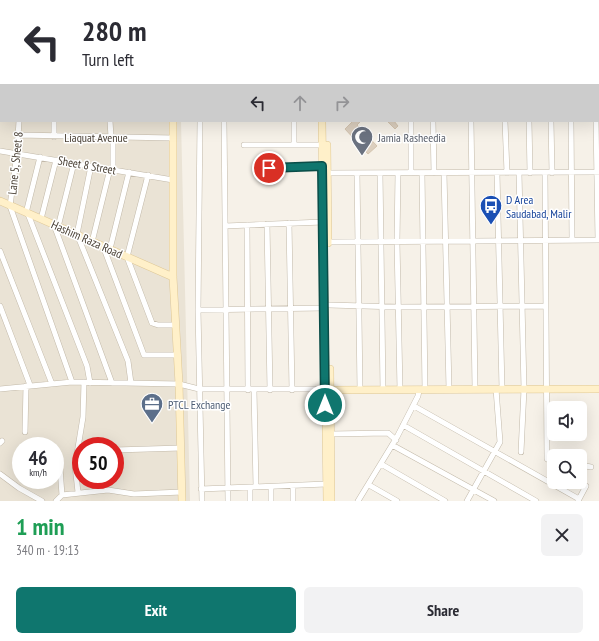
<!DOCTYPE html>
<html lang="en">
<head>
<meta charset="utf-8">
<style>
  :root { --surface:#fff; --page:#f2f2f3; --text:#2b2b33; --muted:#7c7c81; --accent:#0f766e }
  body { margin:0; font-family:"PT Sans Narrow",sans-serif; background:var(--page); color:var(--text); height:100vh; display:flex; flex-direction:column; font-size:15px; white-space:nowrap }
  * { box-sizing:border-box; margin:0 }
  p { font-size:13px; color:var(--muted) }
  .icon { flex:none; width:22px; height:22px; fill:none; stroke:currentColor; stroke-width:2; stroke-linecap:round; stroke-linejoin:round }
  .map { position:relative; height:501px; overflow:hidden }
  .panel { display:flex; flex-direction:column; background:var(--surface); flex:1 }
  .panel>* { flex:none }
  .banner { position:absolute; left:0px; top:0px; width:599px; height:122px; box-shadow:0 4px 16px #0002; background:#fff; color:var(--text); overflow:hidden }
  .fabs { position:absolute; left:547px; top:401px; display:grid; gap:8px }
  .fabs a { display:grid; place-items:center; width:40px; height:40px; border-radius:6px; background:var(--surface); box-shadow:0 4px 16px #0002; font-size:20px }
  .speed { position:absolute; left:12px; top:437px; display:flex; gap:8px; font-size:20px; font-weight:700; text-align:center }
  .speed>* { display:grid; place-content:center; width:52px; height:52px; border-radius:50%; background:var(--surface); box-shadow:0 4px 16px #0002; line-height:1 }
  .speed small { font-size:10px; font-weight:400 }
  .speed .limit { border:6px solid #d22; background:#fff; color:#111 }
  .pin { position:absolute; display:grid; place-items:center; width:34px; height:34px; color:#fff; margin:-17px; border:2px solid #fff; border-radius:50%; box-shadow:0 1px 4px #0007 }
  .me { position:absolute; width:44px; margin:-22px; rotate:0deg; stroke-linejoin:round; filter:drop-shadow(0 0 3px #0008) }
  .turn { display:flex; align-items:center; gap:14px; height:84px; padding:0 16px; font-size:18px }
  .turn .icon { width:52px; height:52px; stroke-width:2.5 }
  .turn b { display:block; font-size:28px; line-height:34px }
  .lanes { display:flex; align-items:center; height:38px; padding:0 16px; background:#0003; justify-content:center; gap:20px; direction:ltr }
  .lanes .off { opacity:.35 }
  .round { display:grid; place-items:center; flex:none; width:42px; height:42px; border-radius:6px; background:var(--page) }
  .headline { display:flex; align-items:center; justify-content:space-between; height:68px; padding:0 16px }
  h1 { font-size:24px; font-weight:700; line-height:30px; color:#1e9e55 }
  .action { display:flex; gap:8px; margin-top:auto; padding:8px 16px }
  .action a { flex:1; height:46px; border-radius:6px; background:var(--accent); color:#fff; font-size:16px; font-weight:700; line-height:46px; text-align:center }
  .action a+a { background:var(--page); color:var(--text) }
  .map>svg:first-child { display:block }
</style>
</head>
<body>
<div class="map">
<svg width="599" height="501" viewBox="0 0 599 501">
  <rect width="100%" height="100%" fill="#f6f1e8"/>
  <!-- residential -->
  <path fill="#eae3d5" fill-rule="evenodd" d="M0 0H179L1 1V121H181L190 501H0ZM21 446H55V480H21ZM81 446H115V480H81Z"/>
  <!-- building -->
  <path fill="#dccfbf" stroke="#d4c4ae" d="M353 121H361L357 125 377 146 368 154 345 129Z
    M387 121H394L398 126 395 129Z"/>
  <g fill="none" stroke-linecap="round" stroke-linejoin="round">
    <!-- lane casing -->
    <g stroke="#c2b9a9" stroke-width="3.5">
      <path id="lane" d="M255 168 321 166"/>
    </g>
    <!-- street casing -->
    <g stroke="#c2b9a9" stroke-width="6">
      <path id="street" d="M194 0V1
        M223 0V1
        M246 0V1
        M293 0V1
        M356 0V1
        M382 0V1
        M597 0V1
        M88 1V0
        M106 1V0
        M0 5H1
        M0 21 1 15
        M598 39V59
        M0 68H1
        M19 121 17 153 10 206 72 382
        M110 121 111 137
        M200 121 198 310 202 501
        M224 121 228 501
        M294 121V145
        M433 121 434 173
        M471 121 475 388
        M505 121 507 173
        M529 121 530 173
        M551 121 552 173
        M571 121 572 240
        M596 121 598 240
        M18 135 173 138
        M54 137V121
        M244 145H322
        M0 151 173 180
        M91 166 77 234 128 361 131 383
        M113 169V137
        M327 173 599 172
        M357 173 360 390
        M380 173 383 390
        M398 173 397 242 400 390
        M411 173V121
        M422 173 425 390
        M444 173 449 389
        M497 173 502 389
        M519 173 524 389 521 452
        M545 173 547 459 554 461
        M148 175 127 257 152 323 158 325H176
        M26 213 40 157
        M28 214 87 366 90 383
        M41 219 56 160
        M289 223 292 390
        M267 224 270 390
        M54 225 112 383
        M247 225 248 390
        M225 226 323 222
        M58 227 74 163
        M92 242 110 169
        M328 242 599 240
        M103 246 144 355H178
        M110 249 129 172
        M0 251 52 384
        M329 305 399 307 545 306
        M0 306 30 385
        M198 310 324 308
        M0 389 72 382 179 384 199 389H325
        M254 390 256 487
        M414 406 579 499
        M403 425 536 501
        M25 432 26 386
        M331 434 388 433 396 440
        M0 443 2 441
        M392 445 494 501
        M115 450 181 448
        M381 464 445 501
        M580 465 591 467
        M60 468 62 495
        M0 474 19 488 42 501
        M369 485 397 501
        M293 486V501
        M271 487V501
        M250 488V501
        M201 489 326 484
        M78 492 75 466 83 417 84 382
        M56 501 62 495 108 490 134 494 182 492
        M358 501 397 437 418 396 419 390
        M467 501 500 442 496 389
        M578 501 586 486"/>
    </g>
    <!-- secondary casing -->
    <g stroke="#dec795" stroke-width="8">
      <path id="secondary" d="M165 0V1
        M325 0V1
        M598 59 599 58
        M173 121V277L179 384 182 501
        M322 121 327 501
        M327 145 328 243
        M0 201 173 277
        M330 369 331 501
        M330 390 599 389"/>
    </g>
    <!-- lane -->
    <use href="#lane" stroke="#fff" stroke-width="2.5"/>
    <!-- street -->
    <use href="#street" stroke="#fff" stroke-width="5"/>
    <!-- secondary -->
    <use href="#secondary" stroke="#fff0c9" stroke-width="7"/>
  </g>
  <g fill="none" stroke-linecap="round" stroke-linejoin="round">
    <!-- route casing -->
    <g stroke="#0a4d48" stroke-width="10">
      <path id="route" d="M269 168 322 166 325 405"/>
    </g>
    <!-- route -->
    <use href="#route" stroke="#0f766e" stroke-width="7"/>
  </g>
  <!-- icons -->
  <defs>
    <g id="mosque-pin" transform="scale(1.15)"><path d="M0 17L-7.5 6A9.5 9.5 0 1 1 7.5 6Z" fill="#6b7280" stroke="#fff"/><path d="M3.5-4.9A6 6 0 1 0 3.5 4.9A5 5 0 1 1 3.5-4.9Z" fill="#fff"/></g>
    <g id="bus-pin" transform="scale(1.15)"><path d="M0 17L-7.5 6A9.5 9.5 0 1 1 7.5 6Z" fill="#1a4fb4" stroke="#fff"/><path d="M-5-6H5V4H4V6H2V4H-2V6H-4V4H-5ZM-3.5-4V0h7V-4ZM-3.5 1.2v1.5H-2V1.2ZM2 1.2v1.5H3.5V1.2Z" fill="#fff"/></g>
    <g id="office-pin" transform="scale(1.15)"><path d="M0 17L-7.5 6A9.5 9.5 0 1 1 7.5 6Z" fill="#5c6f8a" stroke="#fff"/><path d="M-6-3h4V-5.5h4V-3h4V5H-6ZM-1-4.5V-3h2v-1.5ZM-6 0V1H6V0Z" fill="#fff"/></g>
  </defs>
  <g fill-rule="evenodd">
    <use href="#mosque-pin" x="362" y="137"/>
    <use href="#bus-pin" x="491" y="206"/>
    <use href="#office-pin" x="152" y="404"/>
  </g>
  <g text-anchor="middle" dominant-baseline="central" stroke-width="3" stroke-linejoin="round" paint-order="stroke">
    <!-- street labels -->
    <g font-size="12" fill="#4a4136" stroke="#fff">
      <text x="96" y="137">Liaquat Avenue</text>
      <text transform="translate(15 163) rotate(-84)">Lane 5, Sheet 8</text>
      <text transform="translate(87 165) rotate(10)">Sheet 8 Street</text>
      <text transform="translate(87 239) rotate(24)">Hashim Raza Road</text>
    </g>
    <!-- worship labels -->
    <g font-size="12" fill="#5b616d" stroke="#fff" text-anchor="start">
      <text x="378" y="137">Jamia Rasheedia</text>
    </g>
    <!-- transit labels -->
    <g font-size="12" fill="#164399" stroke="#fff" text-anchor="start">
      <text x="506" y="199">D Area<tspan x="506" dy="14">Saudabad, Malir</tspan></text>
    </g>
    <!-- service labels -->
    <g font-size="12" fill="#4e5e75" stroke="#fff" text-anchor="start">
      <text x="168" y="404">PTCL Exchange</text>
    </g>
  </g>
</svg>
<div class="fabs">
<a><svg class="icon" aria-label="sound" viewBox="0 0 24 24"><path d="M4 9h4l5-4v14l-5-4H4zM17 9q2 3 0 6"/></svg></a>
<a><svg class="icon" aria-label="search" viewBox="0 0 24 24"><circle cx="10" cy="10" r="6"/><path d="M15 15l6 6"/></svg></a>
</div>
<div class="speed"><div>46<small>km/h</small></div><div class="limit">50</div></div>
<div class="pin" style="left:269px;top:168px;background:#d93025"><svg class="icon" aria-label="arrive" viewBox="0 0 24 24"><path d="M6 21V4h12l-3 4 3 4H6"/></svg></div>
<svg class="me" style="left:325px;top:405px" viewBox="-20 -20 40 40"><circle r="17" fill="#0f766e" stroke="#fff" stroke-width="3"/><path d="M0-11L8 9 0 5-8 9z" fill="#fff"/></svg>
<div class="banner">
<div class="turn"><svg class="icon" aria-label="left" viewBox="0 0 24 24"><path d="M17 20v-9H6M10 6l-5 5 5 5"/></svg><div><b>280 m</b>Turn left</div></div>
<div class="lanes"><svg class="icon" aria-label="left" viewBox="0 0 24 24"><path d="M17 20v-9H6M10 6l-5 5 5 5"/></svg><svg class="icon off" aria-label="ahead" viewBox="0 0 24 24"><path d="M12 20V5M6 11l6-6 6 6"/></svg><svg class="icon off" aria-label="right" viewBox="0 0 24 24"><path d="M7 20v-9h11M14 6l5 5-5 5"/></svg></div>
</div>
</div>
<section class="panel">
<div class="headline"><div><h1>1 min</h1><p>340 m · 19:13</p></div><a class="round"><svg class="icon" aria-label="close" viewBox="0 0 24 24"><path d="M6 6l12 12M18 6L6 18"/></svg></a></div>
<div class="action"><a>Exit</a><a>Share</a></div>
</section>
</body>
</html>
